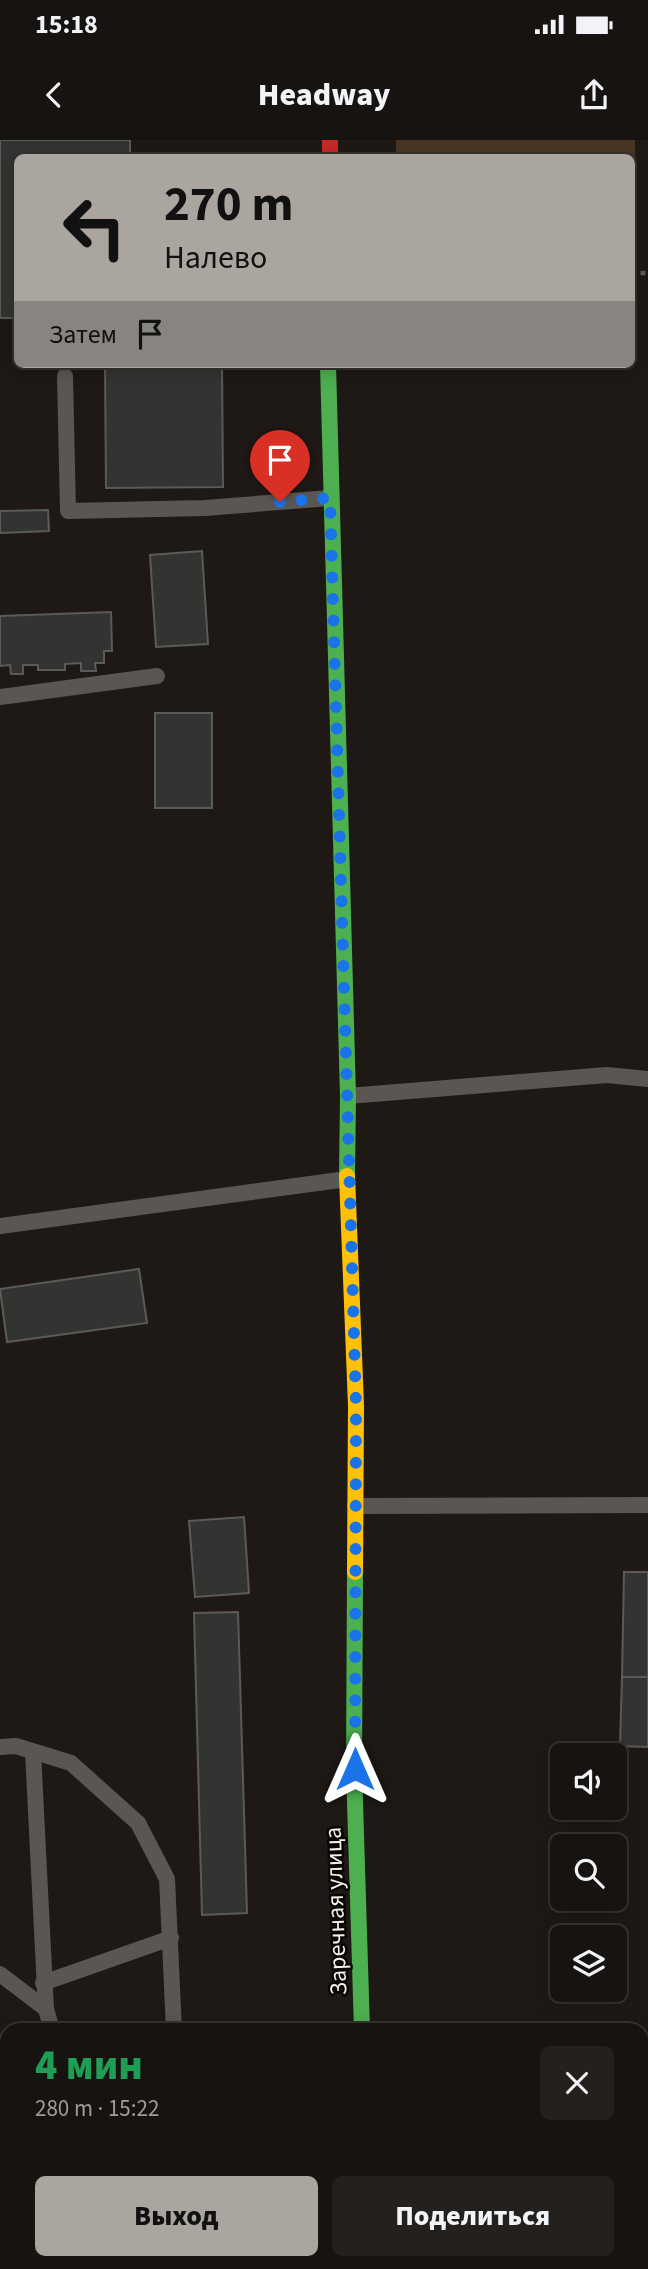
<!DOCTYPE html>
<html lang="ru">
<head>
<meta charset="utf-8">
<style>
  :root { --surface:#161310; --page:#23201e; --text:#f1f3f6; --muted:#9e9e9f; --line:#353230; --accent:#aaa59f }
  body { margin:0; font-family:"Source Sans 3",sans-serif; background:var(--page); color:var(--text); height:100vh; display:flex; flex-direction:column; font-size:26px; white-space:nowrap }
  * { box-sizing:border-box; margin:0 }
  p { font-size:23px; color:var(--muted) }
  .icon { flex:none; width:38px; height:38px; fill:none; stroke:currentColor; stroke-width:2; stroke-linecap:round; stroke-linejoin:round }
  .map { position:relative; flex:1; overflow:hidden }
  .sheet { position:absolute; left:0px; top:1883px; width:649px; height:247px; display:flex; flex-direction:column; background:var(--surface); border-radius:21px 21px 0 0; box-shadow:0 4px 18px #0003,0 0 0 2px var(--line) }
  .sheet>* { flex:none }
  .banner { position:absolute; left:14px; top:14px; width:621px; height:214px; border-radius:10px; box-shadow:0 4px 18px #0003,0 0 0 2px var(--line); background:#aaa59f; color:#111; overflow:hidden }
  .controls { position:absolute; left:550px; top:1603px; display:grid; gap:14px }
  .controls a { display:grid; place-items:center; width:77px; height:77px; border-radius:10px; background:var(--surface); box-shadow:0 4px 18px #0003,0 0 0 2px var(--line); font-size:35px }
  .pin { position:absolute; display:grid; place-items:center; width:60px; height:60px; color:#fff; margin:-72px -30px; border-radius:50% 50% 50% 0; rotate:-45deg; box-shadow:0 0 7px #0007 }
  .pin .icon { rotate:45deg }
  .me { position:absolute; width:77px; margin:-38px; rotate:0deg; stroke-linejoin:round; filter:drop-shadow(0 0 5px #0008) }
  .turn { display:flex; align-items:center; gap:24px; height:147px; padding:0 35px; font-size:32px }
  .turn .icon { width:91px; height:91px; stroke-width:2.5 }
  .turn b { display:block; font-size:49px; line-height:60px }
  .then { display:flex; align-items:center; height:66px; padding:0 35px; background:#0003; gap:14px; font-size:26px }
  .round { display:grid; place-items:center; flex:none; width:74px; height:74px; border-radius:10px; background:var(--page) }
  .headline { display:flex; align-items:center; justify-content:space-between; height:119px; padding:0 35px }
  h1 { font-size:42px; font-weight:800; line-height:52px; color:#1e9e55 }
  .primary-button { display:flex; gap:14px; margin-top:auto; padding:14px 35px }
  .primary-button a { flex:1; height:80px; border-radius:10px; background:var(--accent); color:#111; font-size:28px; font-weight:800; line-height:80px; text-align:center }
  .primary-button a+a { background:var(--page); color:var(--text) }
  .status { display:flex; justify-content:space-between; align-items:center; height:49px; padding:0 35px; background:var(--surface); direction:ltr }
  .status svg { height:19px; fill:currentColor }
  header { display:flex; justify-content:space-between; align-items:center; height:91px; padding:0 35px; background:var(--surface); font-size:32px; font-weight:800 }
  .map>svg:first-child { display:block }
</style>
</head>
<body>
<div class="status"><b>15:18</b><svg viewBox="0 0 49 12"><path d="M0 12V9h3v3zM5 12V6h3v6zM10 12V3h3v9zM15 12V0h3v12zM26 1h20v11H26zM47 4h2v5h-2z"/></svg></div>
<header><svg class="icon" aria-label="back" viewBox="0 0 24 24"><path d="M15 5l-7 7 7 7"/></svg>Headway<svg class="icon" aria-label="share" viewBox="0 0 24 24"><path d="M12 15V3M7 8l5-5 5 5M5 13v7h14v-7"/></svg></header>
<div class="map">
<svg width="648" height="2129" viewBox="0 0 648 2129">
  <rect width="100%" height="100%" fill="#1e1915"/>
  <!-- green -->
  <path fill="#493523" d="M396 0H635L637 119H632V18L396 17Z"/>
  <!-- building -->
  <path fill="#333432" stroke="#5a5b59" stroke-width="2" d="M0 0H130V18H18V178H0Z
    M105 224H222L223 347 106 348Z
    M48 370 49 391 0 393V371Z
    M202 411 208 504 156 507 150 415Z
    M111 472 112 511H104V523H95L96 531H81V523L65 524V530H38V525H23V534H11L10 525 0 526V476Z
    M155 573H212V668H155Z
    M139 1129 147 1183 7 1202 0 1149Z
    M244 1377 249 1453 195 1457 189 1381Z
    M624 1432H648V1537H622Z
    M238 1472 247 1773 202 1775 194 1473Z
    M622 1537H648V1607L620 1606Z
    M642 1978H648V2129H626V2123H642Z"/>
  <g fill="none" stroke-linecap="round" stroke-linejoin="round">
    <!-- path -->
    <path stroke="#5c5956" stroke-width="4.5" stroke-dasharray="5 3.5" stroke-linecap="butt" d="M632 133H648"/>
    <!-- lane -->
    <path stroke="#5a5652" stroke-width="16" d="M65 236 68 371 205 368 330 358
      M0 557 157 536
      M348 956 607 935 648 939
      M0 1086 347 1039
      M355 1366 648 1365
      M0 1607 16 1606 71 1623 138 1683 167 1739 174 1890
      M33 1612 46 1869
      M0 1834 46 1869 52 1890
      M43 1843 171 1798
      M642 1963 648 1962
      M0 2023 7 2021
      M213 2123 214 2129"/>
    <!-- fast -->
    <path stroke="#4caf50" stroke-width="16" d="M328 224 348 956 347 1036
      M355 1432 354 1629 362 1890"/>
    <!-- slow -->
    <path stroke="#ffc107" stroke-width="16" d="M347 1036 356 1266 355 1432
      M367 2123V2129"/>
    <!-- jam -->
    <path stroke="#c62828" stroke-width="16" d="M330 0V18"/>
  </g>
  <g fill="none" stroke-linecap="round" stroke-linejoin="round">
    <!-- route -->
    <path stroke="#1a73e8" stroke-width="12" stroke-dasharray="0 21.6" d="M280 362 330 358 356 1266 355 1629"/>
  </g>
  <g text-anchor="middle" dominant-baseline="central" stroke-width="5" stroke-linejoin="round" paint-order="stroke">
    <!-- street labels -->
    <g font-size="24" fill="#f6f0ea" stroke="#080503">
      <text transform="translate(336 1771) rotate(-92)">Заречная улица</text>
    </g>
  </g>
</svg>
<div class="controls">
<a><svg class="icon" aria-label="sound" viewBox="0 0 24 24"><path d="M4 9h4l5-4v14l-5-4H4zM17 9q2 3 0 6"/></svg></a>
<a><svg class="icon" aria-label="search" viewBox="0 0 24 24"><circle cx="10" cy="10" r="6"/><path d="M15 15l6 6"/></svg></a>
<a><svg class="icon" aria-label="layers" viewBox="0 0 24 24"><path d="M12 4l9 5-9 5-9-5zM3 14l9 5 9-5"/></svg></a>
</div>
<div class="pin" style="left:280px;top:362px;background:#d93025"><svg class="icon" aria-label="arrive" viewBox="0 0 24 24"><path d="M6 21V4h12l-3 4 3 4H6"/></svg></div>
<svg class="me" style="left:355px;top:1629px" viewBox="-20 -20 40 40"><path d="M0-17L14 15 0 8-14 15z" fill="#1a73e8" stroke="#fff" stroke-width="4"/></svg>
<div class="banner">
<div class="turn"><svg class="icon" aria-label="left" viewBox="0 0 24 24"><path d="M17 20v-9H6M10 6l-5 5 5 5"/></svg><div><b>270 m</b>Налево</div></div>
<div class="then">Затем<svg class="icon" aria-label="arrive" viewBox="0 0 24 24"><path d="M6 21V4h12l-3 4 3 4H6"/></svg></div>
</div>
<section class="sheet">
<div class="headline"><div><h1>4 мин</h1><p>280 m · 15:22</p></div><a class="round"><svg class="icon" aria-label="close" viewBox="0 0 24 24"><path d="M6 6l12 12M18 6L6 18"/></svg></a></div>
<div class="primary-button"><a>Выход</a><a>Поделиться</a></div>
</section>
</div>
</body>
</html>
